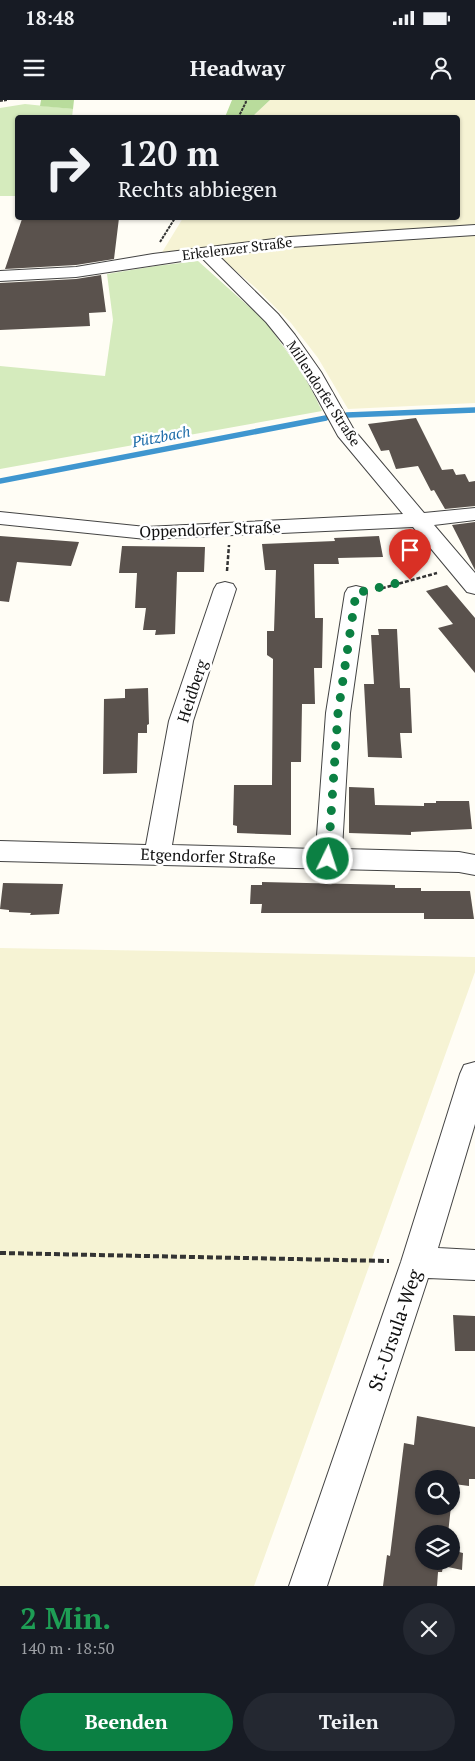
<!DOCTYPE html>
<html lang="de">
<head>
<meta charset="utf-8">
<style>
  :root { --surface:#171b24; --page:#242831; --text:#f1f3f6; --muted:#9ea1a6; --accent:#0b8043 }
  body { margin:0; font-family:"PT Serif",serif; background:var(--page); color:var(--text); height:100vh; display:flex; flex-direction:column; font-size:19px; white-space:nowrap }
  * { box-sizing:border-box; margin:0 }
  p { font-size:16px; color:var(--muted) }
  .icon { flex:none; width:28px; height:28px; fill:none; stroke:currentColor; stroke-width:2; stroke-linecap:round; stroke-linejoin:round }
  .map { position:relative; height:1486px; overflow:hidden }
  .sheet { display:flex; flex-direction:column; background:var(--surface); flex:1 }
  .sheet>* { flex:none }
  .top-card { position:absolute; left:15px; top:15px; width:445px; height:105px; border-radius:5px; box-shadow:0 1px 4px #0004; background:#171b24; color:var(--text); overflow:hidden }
  .fabs { position:absolute; left:415px; top:1370px; display:grid; gap:10px }
  .fabs a { display:grid; place-items:center; width:45px; height:45px; border-radius:50%; background:var(--surface); box-shadow:0 1px 4px #0004; font-size:25px }
  .pin { position:absolute; display:grid; place-items:center; width:42px; height:42px; color:#fff; margin:-51px -21px; border-radius:50% 50% 50% 0; rotate:-45deg; box-shadow:0 0 5px #0007 }
  .pin .icon { rotate:45deg }
  .me { position:absolute; width:55px; margin:-28px; rotate:4deg; stroke-linejoin:round; filter:drop-shadow(0 0 4px #0008) }
  .turn { display:flex; align-items:center; gap:18px; height:105px; padding:0 20px; font-size:22px }
  .turn .icon { width:65px; height:65px; stroke-width:2.5 }
  .turn b { display:block; font-size:35px; line-height:42px }
  .round { display:grid; place-items:center; flex:none; width:52px; height:52px; border-radius:26px; background:var(--page) }
  .overview { display:flex; align-items:center; justify-content:space-between; height:85px; padding:0 20px }
  h1 { font-size:30px; font-weight:800; line-height:38px; color:#1e9e55 }
  .cta { display:flex; gap:10px; margin-top:auto; padding:10px 20px }
  .cta a { flex:1; height:58px; border-radius:30px; background:var(--accent); color:#fff; font-size:20px; font-weight:800; line-height:58px; text-align:center }
  .cta a+a { background:var(--page); color:var(--text) }
  .status { display:flex; justify-content:space-between; align-items:center; height:35px; padding:0 25px; background:var(--surface); direction:ltr }
  .status svg { height:14px; fill:currentColor }
  header { display:flex; justify-content:space-between; align-items:center; height:65px; padding:0 20px; background:var(--surface); font-size:22px; font-weight:800 }
  .map>svg:first-child { display:block }
</style>
</head>
<body>
<div class="status"><b>18:48</b><svg viewBox="0 0 49 12"><path d="M0 12V9h3v3zM5 12V6h3v6zM10 12V3h3v9zM15 12V0h3v12zM26 1h20v11H26zM47 4h2v5h-2z"/></svg></div>
<header><svg class="icon" aria-label="menu" viewBox="0 0 24 24"><path d="M4 6h16M4 12h16M4 18h16"/></svg>Headway<svg class="icon" aria-label="person" viewBox="0 0 24 24"><circle cx="12" cy="8" r="4"/><path d="M4 21q1-7 8-7t8 7"/></svg></header>
<div class="map">
<svg width="475" height="1486" viewBox="0 0 475 1486">
  <rect width="100%" height="100%" fill="#fffdf5"/>
  <!-- farmland -->
  <path fill="#f6f3d4" d="M270 0H475V125L161 154 183 118H458V18L252 17Z
    M475 134V303L348 309 318 258 291 223 256 188 217 155 287 146Z
    M0 848 475 857V872L254 1486H0Z"/>
  <!-- green -->
  <path fill="#d5ebbd" d="M25 4 73 9 72 17 18 18 17 96H0V8Z
    M198 161 265 221 306 278 322 311 0 369V266L105 276 113 220 107 174 156 166Z"/>
  <!-- forest -->
  <path fill="#b9dc9c" d="M41 0H74L73 9 40 6Z
    M232 0H270L252 17H225Z"/>
  <g fill="none" stroke-linecap="round" stroke-linejoin="round">
    <!-- stream -->
    <path stroke="#3f96cf" stroke-width="5.5" d="M347 315 475 310
      M0 381 326 318"/>
  </g>
  <!-- building -->
  <path fill="#5a524d" d="M29 118H119L114 159 76 165 5 169 22 119 29 120Z
    M101 175 106 212 89 213 90 226 0 230V183L76 179Z
    M416 318 442 370 453 369 456 375 465 374 469 382 475 381V406L445 409 434 390 431 391 418 366 396 369 389 350 381 351 368 324Z
    M475 422V470L452 425Z
    M0 436 79 442 71 466 17 462 9 502 0 501Z
    M379 436 383 457 338 458 339 464H314L315 518H323L322 568H314L315 604H302L301 662H291V735L237 733V726L233 725 234 685H272L273 559 267 555V531H274L276 470H265L262 444 335 441 334 438Z
    M122 446 205 447 204 472H177L175 534 155 535 156 530H143L146 508H135L137 473H119Z
    M447 485 475 518V573L438 528 453 524 426 491Z
    M378 529H397L400 588H410L412 633H400L402 658 368 657 364 584H374L371 535H379Z
    M148 588 149 624 147 625V633H138L137 673 103 674 104 599 125 598V589Z
    M349 687 374 688 375 705 424 706V703H436V701H469L472 729 411 732V735L349 733Z
    M262 782 395 785V788H421V791H470L474 819H424V813H261L262 804H250L251 785H262Z
    M3 783 63 784 59 814 30 815 31 813 9 812V810L0 809Z
    M453 1215 475 1216V1251H455Z
    M417 1316 475 1327V1379H469V1386L454 1384 451 1403V1379H424V1406H451L448 1434H424V1461H451V1450L463 1453 462 1470 443 1466 442 1472H438L437 1486H383L387 1455 390 1456 404 1343 414 1345Z"/>
  <g fill="none" stroke-linecap="round" stroke-linejoin="round">
    <!-- minor casing -->
    <g stroke="#444" stroke-width="2">
      <path id="minor" d="M475 125V135L290 147 219 156 278 214 295 235 321 272 354 330 424 413 475 408V420L434 425 475 473V494L467 492 413 427 146 439 0 424V412L146 427 403 414 338 336 303 272 283 243 266 222 202 158 76 177 0 181V171L76 167 153 154 290 137Z
        M225 482 233 484 236 489 193 621 172 745 316 749 326 613 345 493 348 488 356 486 364 488 367 493 350 613 342 749 459 752 475 755V775L459 772 0 761V741L146 745 169 621 214 489 217 484Z
        M475 962V1024L438 1148 475 1150V1180L428 1178 327 1486H289L401 1162 460 974 464 965Z"/>
    </g>
    <!-- path-far2 -->
    <path stroke="#333" stroke-width="2" stroke-dasharray="3 1" stroke-linecap="butt" d="M0 1 8 0
      M238 18 246 2 245 0
      M160 142 175 118"/>
    <!-- path-far1 -->
    <path stroke="#333" stroke-width="2.5" stroke-dasharray="4 2" stroke-linecap="butt" d="M227 471 229 445
      M376 490 437 473"/>
    <!-- path -->
    <path stroke="#333" stroke-width="4" stroke-dasharray="6 3" stroke-linecap="butt" d="M0 1153 389 1161"/>
    <!-- minor -->
    <use href="#minor" fill="#fff" fill-rule="evenodd"/>
  </g>
  <g fill="none" stroke-linecap="round" stroke-linejoin="round">
    <!-- route -->
    <path stroke="#0b8043" stroke-width="9" stroke-dasharray="0 16.2" d="M328 759 338 613 356 493 410 480"/>
  </g>
  <g text-anchor="middle" dominant-baseline="central" stroke-width="5" stroke-linejoin="round" paint-order="stroke">
    <!-- far-street labels -->
    <g font-size="14" fill="#111" stroke="#fff">
      <text transform="translate(237 148) rotate(-7)">Erkelenzer Straße</text>
      <text transform="translate(324 293) rotate(57)">Millendorfer Straße</text>
    </g>
    <!-- far-water labels -->
    <g font-size="15" font-style="italic" fill="#1768a6" stroke="#fff">
      <text transform="translate(161 336) rotate(-11)">Pützbach</text>
    </g>
    <!-- street labels -->
    <g font-size="16" fill="#111" stroke="#fff">
      <text transform="translate(210 429) rotate(-2)">Oppendorfer Straße</text>
      <text transform="translate(192 591) rotate(-72)">Heidberg</text>
      <text transform="translate(208 756) rotate(2)">Etgendorfer Straße</text>
    </g>
    <!-- near-street labels -->
    <g font-size="19" fill="#111" stroke="#fff">
      <text transform="translate(394 1230) rotate(-71)">St.-Ursula-Weg</text>
    </g>
  </g>
</svg>
<div class="fabs">
<a><svg class="icon" aria-label="search" viewBox="0 0 24 24"><circle cx="10" cy="10" r="6"/><path d="M15 15l6 6"/></svg></a>
<a><svg class="icon" aria-label="layers" viewBox="0 0 24 24"><path d="M12 4l9 5-9 5-9-5zM3 14l9 5 9-5"/></svg></a>
</div>
<div class="pin" style="left:410px;top:480px;background:#d93025"><svg class="icon" aria-label="arrive" viewBox="0 0 24 24"><path d="M6 21V4h12l-3 4 3 4H6"/></svg></div>
<svg class="me" style="left:328px;top:759px" viewBox="-20 -20 40 40"><circle r="17" fill="#0b8043" stroke="#fff" stroke-width="3"/><path d="M0-11L8 9 0 5-8 9z" fill="#fff"/></svg>
<div class="top-card">
<div class="turn"><svg class="icon" aria-label="right" viewBox="0 0 24 24"><path d="M7 20v-9h11M14 6l5 5-5 5"/></svg><div><b>120 m</b>Rechts abbiegen</div></div>
</div>
</div>
<section class="sheet">
<div class="overview"><div><h1>2 Min.</h1><p>140 m · 18:50</p></div><a class="round"><svg class="icon" aria-label="close" viewBox="0 0 24 24"><path d="M6 6l12 12M18 6L6 18"/></svg></a></div>
<div class="cta"><a>Beenden</a><a>Teilen</a></div>
</section>
</body>
</html>
